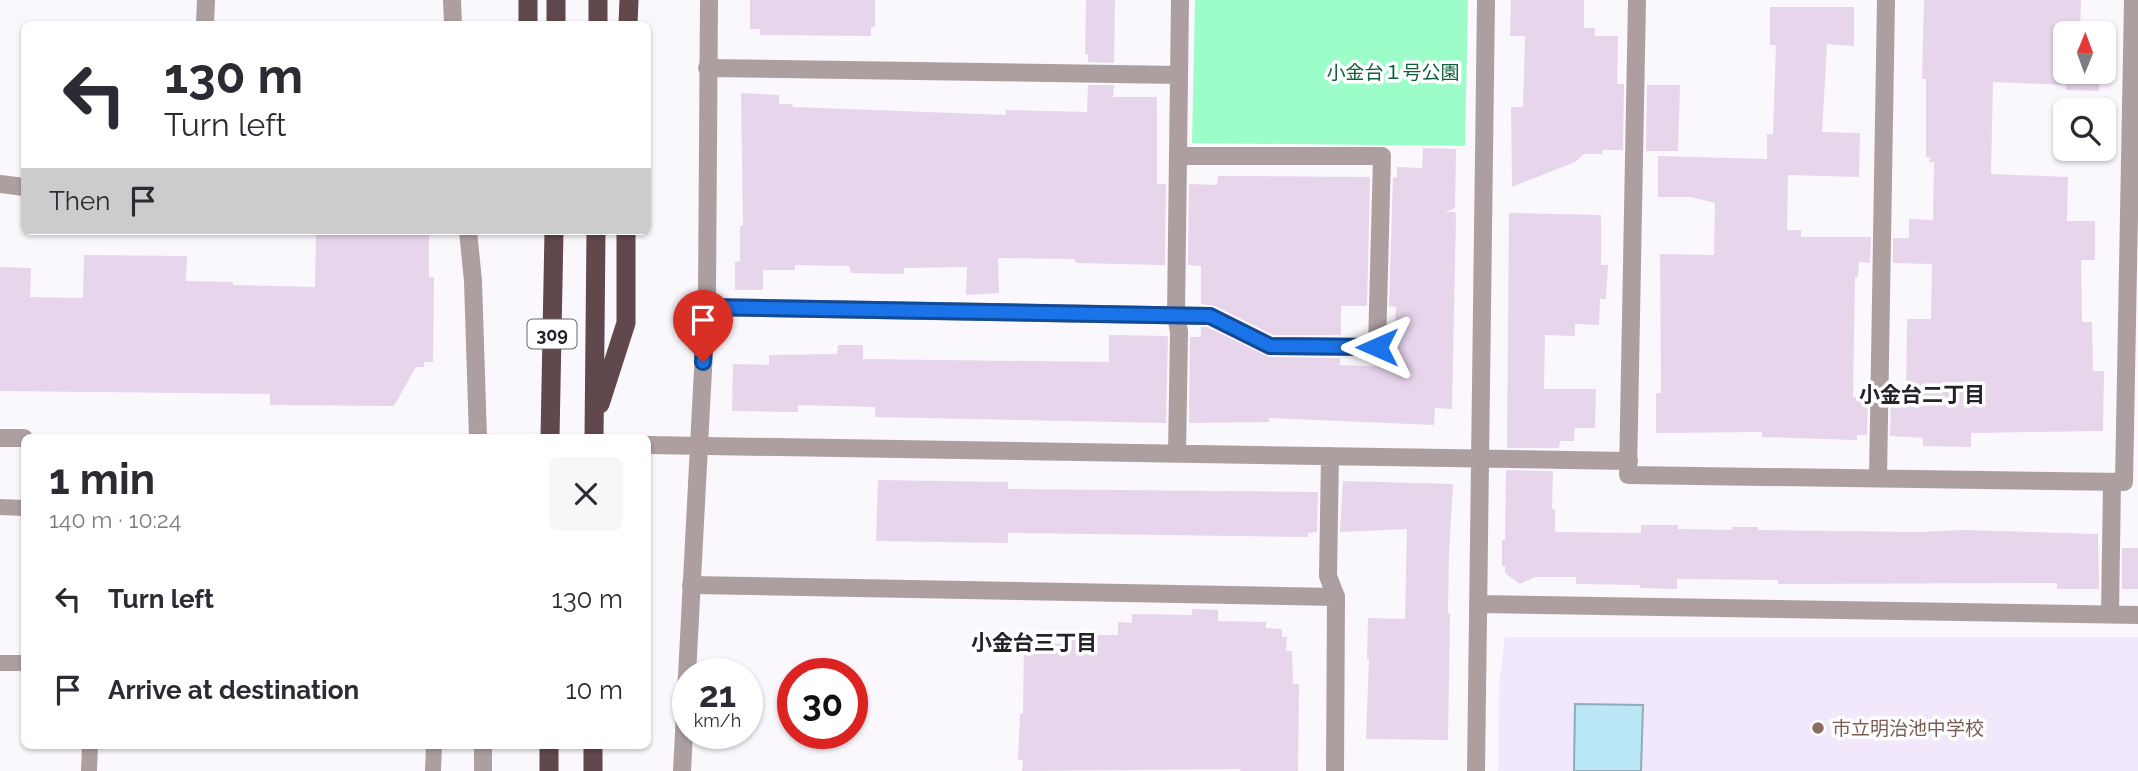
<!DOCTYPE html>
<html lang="en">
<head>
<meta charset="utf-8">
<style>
  :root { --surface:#fff; --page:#f7f7f7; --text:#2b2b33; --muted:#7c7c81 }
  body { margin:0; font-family:Raleway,"Noto Sans JP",sans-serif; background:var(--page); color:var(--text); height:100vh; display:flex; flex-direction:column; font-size:26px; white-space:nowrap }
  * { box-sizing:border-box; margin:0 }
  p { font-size:23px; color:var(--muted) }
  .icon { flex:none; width:38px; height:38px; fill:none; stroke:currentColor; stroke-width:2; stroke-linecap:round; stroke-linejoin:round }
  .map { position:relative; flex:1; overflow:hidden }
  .panel { position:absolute; left:21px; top:434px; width:630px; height:315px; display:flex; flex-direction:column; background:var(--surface); border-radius:10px; box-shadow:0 2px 5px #0004 }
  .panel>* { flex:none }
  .banner { position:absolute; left:21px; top:21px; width:630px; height:214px; border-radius:10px; box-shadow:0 2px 5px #0004; background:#fff; color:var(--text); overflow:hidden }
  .needle { width:46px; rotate:1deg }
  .tools { position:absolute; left:2053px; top:21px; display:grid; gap:14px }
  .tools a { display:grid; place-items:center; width:63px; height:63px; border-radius:10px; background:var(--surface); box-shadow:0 2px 5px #0004; font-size:35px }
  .speed { position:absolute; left:672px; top:658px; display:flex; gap:14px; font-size:35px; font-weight:700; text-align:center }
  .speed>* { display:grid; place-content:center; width:91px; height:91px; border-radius:50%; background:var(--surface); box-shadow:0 2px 5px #0004; line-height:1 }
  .speed small { font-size:18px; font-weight:400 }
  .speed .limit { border:10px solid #d22; background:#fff; color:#111 }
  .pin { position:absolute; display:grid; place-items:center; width:60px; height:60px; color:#fff; margin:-72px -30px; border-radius:50% 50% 50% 0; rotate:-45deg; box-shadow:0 0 7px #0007 }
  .pin .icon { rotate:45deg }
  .me { position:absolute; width:77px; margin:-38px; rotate:270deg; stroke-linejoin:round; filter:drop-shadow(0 0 5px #0008) }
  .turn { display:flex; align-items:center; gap:24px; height:147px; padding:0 28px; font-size:32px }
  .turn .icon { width:91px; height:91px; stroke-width:2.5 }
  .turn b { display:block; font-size:49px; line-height:60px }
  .then { display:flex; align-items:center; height:66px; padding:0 28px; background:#0003; gap:14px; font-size:26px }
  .round { display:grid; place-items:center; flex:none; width:74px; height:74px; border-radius:10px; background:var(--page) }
  .headline { display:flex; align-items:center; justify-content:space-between; height:119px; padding:0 28px }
  h1 { font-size:42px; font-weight:700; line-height:52px }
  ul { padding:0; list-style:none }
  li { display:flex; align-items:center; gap:21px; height:91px; padding:0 28px }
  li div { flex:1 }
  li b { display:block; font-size:26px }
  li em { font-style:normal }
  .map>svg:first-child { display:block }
</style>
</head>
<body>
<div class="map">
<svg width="2138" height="771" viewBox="0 0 2138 771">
  <rect width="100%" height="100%" fill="#faf8fd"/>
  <!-- built -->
  <path fill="#f2e8fc" d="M1505 637H2138V771H1498L1499 685Z"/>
  <!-- green -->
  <path fill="#9dfdc8" d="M1195 0H1468L1465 146 1192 143Z"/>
  <!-- water -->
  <path fill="#bbe8f6" stroke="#8eacb9" stroke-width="2" d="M1575 704 1643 705 1641 771H1574Z"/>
  <!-- building -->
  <path fill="#e7d5ec" d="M750 0H875V27H871V36L760 35V29H750Z
    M1086 0H1115L1114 63 1088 62V54H1085Z
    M1511 0H1584V28H1595V36H1618L1617 84H1624L1623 150H1602V154H1584L1575 162 1512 187 1511 107H1523L1525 36H1510Z
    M1924 0H2081L2080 33H2065V72H2100L2099 91 2066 90V85L1993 82 1991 174 2068 177 2067 221H2095V260H2081L2082 322H2092L2093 371H2104L2103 431 1971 433V447L1923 446V438L1890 436 1891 397H1906L1907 319H1931L1932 264 1893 263V238H1909V219L1933 220 1934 162H1929L1930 157H1926V79H1922Z
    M1770 7H1854V46L1827 44 1822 132 1860 133 1859 177 1788 175 1787 230H1801V237H1871L1870 263 1859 262 1858 277H1855L1853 397H1868L1867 435H1857V440L1762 437V432L1656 433V393H1661L1660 254 1714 255 1715 203 1690 197H1658V156L1767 159V134H1773L1776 45H1770Z
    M1088 85H1114L1113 97H1157V184H1166L1165 265 1075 263V259L998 258 999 293 966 295 967 267 904 268V274L851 273 849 266 795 265V270H763V290H735V262L740 261V226H743L741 93 779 95V104H792L793 107 1006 115V110L1087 112Z
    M1647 85H1680L1678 151H1646Z
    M1423 148 1456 149 1455 208 1445 212H1455L1456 216 1452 409 1435 408 1434 425 1269 418V422L1189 423 1190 337H1201V327H1207L1269 357 1340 358V365L1393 367 1396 307 1389 306 1393 177 1397 178V167L1422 168Z
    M1218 176 1370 177 1367 306H1341V335H1273L1215 306 1201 304V266L1188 265 1189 184 1217 185Z
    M1509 213 1601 215V265H1608L1606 299H1600L1599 325 1575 324V336L1545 335 1544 389H1596L1595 428H1575L1574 441H1560L1559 448H1507Z
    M316 231H429V277H434L433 362H424V367H416L394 406 270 405V394L0 391V267L31 268 30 297 83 298 84 255 187 256 186 281 233 282V285L315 287Z
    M1109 335 1168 336 1166 423 875 417V407L798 405V412L732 411 733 364 769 365V355L837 354 838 345H863V359L1109 362Z
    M1506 470 1553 471 1552 509H1555V532L1641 533V525H1678V529L1732 530V527H1758V530L1919 532 1964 530 2098 534 2099 589H2057V583L1778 584V580L1677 579V589L1640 588V585L1576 584V577H1535L1520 584 1505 573V566H1502V540H1505Z
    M878 480 1008 482V489L1318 492 1317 532 1308 533V537L1008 533V543L876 541Z
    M1343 481 1453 484 1449 553 1448 613H1450L1448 740 1366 739 1369 659H1367L1368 618 1405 619 1407 529 1340 532Z
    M2122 548H2138V589H2122Z
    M1192 609 1218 610V621L1266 622V628L1282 629V637H1287L1286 651H1292L1293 684H1299L1298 771H1240L1241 769 1022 771 1023 760H1018L1020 714H1023L1024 643 1069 644V635H1118V622L1132 623V614L1192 615Z"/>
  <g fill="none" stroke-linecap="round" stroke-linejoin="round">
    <!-- service -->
    <path stroke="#ad9fa0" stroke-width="16" d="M0 507 24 508
      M0 663H24
      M89 771 90 746
      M433 771 434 746"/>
    <!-- pedestrian -->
    <path stroke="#ad9fa0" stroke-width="18" d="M452 0 453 24
      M468 231 473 281 478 438
      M1176 314 1179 332 1177 454
      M0 438H24
      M648 445 1629 461
      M1330 456 1328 576 1336 597
      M1478 604 2138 615
      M2110 614 2112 482
      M483 771V746
      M1476 771 1486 0"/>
    <!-- minor -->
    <path stroke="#ad9fa0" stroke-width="18" d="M1637 0 1628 475 2124 482 2133 0
      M707 68 1179 75
      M706 307 1210 316 1270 346 1377 347 1382 156H1178
      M1176 314 1180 0
      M1878 478 1886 0
      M691 585 1336 597 1335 771"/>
    <!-- tertiary -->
    <path stroke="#ad9fa0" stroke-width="18" d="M205 24 206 0
      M0 184 24 187
      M682 771 707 293 709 0"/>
    <!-- trunk -->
    <path stroke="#60484c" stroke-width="19" d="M528 24V0
      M556 24V0
      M598 24V0
      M628 24 629 0
      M600 404 626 323V231
      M550 438 554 231
      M594 438 596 231
      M593 746V771
      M549 771V746"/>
  </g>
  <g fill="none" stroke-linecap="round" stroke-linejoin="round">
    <!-- route casing -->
    <g stroke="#114b97" stroke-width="18">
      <path id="route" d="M703 362 706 307 1210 316 1270 346 1377 347"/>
    </g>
    <!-- route -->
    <use href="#route" stroke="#1a73e8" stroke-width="12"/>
  </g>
  <!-- markers -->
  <circle fill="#8d6e63" stroke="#fff" stroke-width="2.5" cx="1818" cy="728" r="7"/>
  <g text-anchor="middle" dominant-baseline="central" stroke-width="7" stroke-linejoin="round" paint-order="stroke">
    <!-- shield labels -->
    <rect fill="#fff" stroke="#67646a" stroke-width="2" x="527.5" y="319.5" width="49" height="29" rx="5"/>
    <g font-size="18" font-weight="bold" fill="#26212a">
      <text x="552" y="334">309</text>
    </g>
    <!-- park labels -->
    <g font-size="19" fill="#10603e" stroke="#fff">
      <text x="1393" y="72">小金台１号公園</text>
    </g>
    <!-- education labels -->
    <g font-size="19" fill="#785e54" stroke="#fff" text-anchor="start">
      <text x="1832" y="728">市立明治池中学校</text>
    </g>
    <!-- neighbourhood labels -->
    <g font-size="21" font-weight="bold" fill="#26212a" stroke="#fff">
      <text x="1922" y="394">小金台二丁目</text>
      <text x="1034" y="642">小金台三丁目</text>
    </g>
  </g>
</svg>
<div class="tools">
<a><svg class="needle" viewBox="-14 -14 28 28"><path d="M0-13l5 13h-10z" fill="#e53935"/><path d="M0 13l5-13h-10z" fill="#7c7c81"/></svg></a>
<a><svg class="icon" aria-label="search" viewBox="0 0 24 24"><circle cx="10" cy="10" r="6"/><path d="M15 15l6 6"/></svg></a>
</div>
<div class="speed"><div>21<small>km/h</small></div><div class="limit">30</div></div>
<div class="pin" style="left:703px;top:362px;background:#d93025"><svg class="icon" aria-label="arrive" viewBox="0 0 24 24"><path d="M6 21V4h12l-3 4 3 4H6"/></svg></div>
<svg class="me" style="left:1377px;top:347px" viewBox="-20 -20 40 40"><path d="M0-17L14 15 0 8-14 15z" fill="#1a73e8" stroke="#fff" stroke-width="4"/></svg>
<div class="banner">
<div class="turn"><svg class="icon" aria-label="left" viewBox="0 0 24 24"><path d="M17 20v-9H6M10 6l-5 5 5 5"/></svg><div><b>130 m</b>Turn left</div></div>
<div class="then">Then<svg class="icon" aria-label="arrive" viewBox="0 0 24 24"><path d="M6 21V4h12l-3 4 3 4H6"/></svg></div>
</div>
<section class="panel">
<div class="headline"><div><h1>1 min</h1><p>140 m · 10:24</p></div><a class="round"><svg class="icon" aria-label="close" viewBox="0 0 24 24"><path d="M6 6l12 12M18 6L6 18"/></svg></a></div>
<ul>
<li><svg class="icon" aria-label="left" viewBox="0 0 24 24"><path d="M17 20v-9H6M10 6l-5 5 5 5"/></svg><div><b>Turn left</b></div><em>130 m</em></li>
<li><svg class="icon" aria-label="arrive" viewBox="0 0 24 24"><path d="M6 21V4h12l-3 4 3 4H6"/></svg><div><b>Arrive at destination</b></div><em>10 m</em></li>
</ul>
</section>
</div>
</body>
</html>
